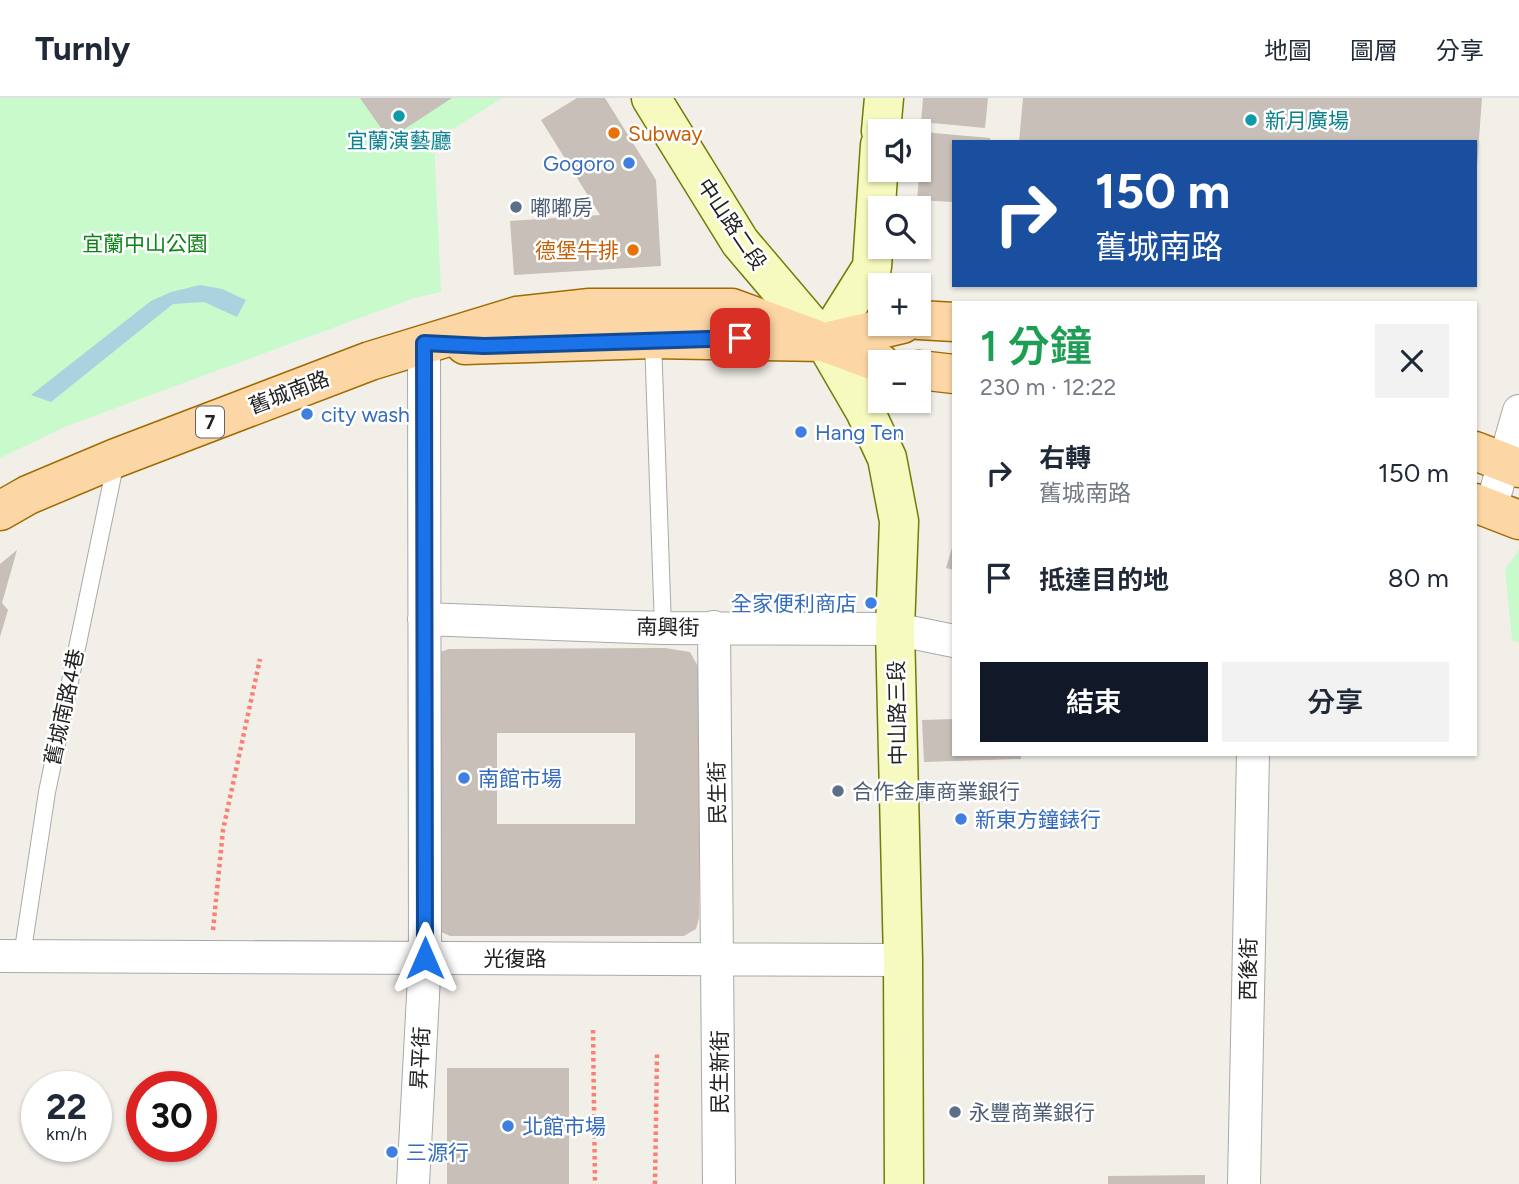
<!DOCTYPE html>
<html lang="zh-TW">
<head>
<meta charset="utf-8">
<style>
  :root { --surface:#fff; --page:#f2f2f3; --text:#1f2937; --muted:#747a83; --line:#e0e1e3; --accent:#111827 }
  body { margin:0; font-family:Figtree,"Noto Sans TC",sans-serif; background:var(--page); color:var(--text); height:100vh; display:flex; flex-direction:column; font-size:26px; white-space:nowrap }
  * { box-sizing:border-box; margin:0 }
  p { font-size:23px; color:var(--muted) }
  .icon { flex:none; width:38px; height:38px; fill:none; stroke:currentColor; stroke-width:2; stroke-linecap:round; stroke-linejoin:round }
  .map { position:relative; flex:1; overflow:hidden }
  .details { position:absolute; left:952px; top:203px; width:525px; height:455px; display:flex; flex-direction:column; background:var(--surface); border-radius:0px; box-shadow:0 2px 5px #0004 }
  .details>* { flex:none }
  .hud { position:absolute; left:952px; top:42px; width:525px; height:147px; border-radius:0px; box-shadow:0 2px 5px #0004; background:#1a4fa0; color:#fff; overflow:hidden }
  .tools { position:absolute; left:868px; top:21px; display:grid; gap:14px }
  .tools a { display:grid; place-items:center; width:63px; height:63px; border-radius:0px; background:var(--surface); box-shadow:0 2px 5px #0004; font-size:35px }
  .speed { position:absolute; left:21px; top:973px; display:flex; gap:14px; font-size:35px; font-weight:700; text-align:center }
  .speed>* { display:grid; place-content:center; width:91px; height:91px; border-radius:50%; background:var(--surface); box-shadow:0 2px 5px #0004; line-height:1 }
  .speed small { font-size:18px; font-weight:400 }
  .speed .limit { border:10px solid #d22; background:#fff; color:#111 }
  .pin { position:absolute; display:grid; place-items:center; width:60px; height:60px; color:#fff; margin:-30px; border-radius:14px; box-shadow:0 4px 10px #0006 }
  .me { position:absolute; width:77px; margin:-38px; rotate:0deg; stroke-linejoin:round; filter:drop-shadow(0 0 5px #0008) }
  .turn { display:flex; align-items:center; gap:24px; height:147px; padding:0 28px; font-size:32px }
  .turn .icon { width:91px; height:91px; stroke-width:2.5 }
  .turn b { display:block; font-size:49px; line-height:60px }
  .round { display:grid; place-items:center; flex:none; width:74px; height:74px; border-radius:0px; background:var(--page) }
  .summary { display:flex; align-items:center; justify-content:space-between; height:119px; padding:0 28px }
  h1 { font-size:42px; font-weight:600; line-height:52px; color:#1e9e55 }
  .primary-button { display:flex; gap:14px; margin-top:auto; padding:14px 28px }
  .primary-button a { flex:1; height:80px; border-radius:0px; background:var(--accent); color:#fff; font-size:28px; font-weight:600; line-height:80px; text-align:center }
  .primary-button a+a { background:var(--page); color:var(--text) }
  ul { padding:0; list-style:none }
  li { display:flex; align-items:center; gap:21px; height:105px; padding:0 28px }
  li div { flex:1 }
  li b { display:block; font-size:26px }
  li em { font-style:normal }
  header { display:flex; align-items:center; gap:42px; box-sizing:border-box; height:98px; padding:0 35px; background:var(--surface); border-bottom:2px solid var(--line) }
  header strong { font-size:33px }
  nav { display:flex; gap:38px; margin-inline-start:auto; font-size:24px }
  .map>svg:first-child { display:block }
</style>
</head>
<body>
<header>
<strong>Turnly</strong>
<nav><a>地圖</a><a>圖層</a><a>分享</a></nav>
</header>
<div class="map">
<svg width="1519" height="1086" viewBox="0 0 1519 1086">
  <rect width="100%" height="100%" fill="#f2efe9"/>
  <!-- park -->
  <path fill="#c8facc" d="M0 0H502L434 43 441 194 414 200 67 328 0 360Z
    M1519 452V545L1512 542 1505 471Z"/>
  <!-- water -->
  <path fill="#aad3df" d="M200 187 222 191 246 202 237 219 204 204 173 206 51 304 31 297 151 203 171 194Z"/>
  <!-- building -->
  <path fill="#c7bfb8" fill-rule="evenodd" d="M360 0H452L400 34 385 36Z
    M577 0H605L656 82 661 168 514 177 510 123 600 117 541 22Z
    M923 0H988L985 30 921 24Z
    M1023 0H1482L1477 68 1475 44H1019Z
    M923 34 990 40V44H954V104L917 102Z
    M954 443V472L946 470Z
    M17 452 2 505 8 512 0 539V466Z
    M665 550 690 554 699 570V820L696 831 684 838H450L437 832 435 556 449 551ZM497 635H635V726H497Z
    M954 621V656H1021V661L924 664 922 622Z
    M447 970H569V1086H447Z
    M1205 1077V1086H1108V1078Z"/>
  <g fill="none" stroke-linecap="round" stroke-linejoin="round">
    <!-- lane casing -->
    <g stroke="#a9a9a9" stroke-width="18">
      <path id="lane" d="M653 241 663 530
        M22 858 47 694 116 363"/>
    </g>
    <!-- street casing -->
    <g stroke="#a9a9a9" stroke-width="34">
      <path id="street" d="M1491 410 1519 313
        M424 521 663 530 895 531 954 543
        M714 529 719 1086
        M0 858 903 862
        M413 1086 425 860 424 245
        M1244 1086 1253 656"/>
    </g>
    <!-- secondary casing -->
    <g stroke="#707d05" stroke-width="41">
      <path id="secondary" d="M651 0 740 144 825 244 865 313 887 360 899 423 895 531 903 862 904 1086
        M881 33 884 0
        M825 244 872 169 880 47"/>
    </g>
    <!-- primary casing -->
    <g stroke="#a06b00" stroke-width="41">
      <path id="primary" d="M919 222 954 224
        M465 247 653 241 825 244 902 226
        M919 272 954 276
        M1475 353 1519 370
        M1475 405 1519 422
        M0 413 28 397 116 360 370 263 517 218 590 210H732L880 265"/>
    </g>
    <!-- path -->
    <path stroke="#fa8072" stroke-width="4.5" stroke-dasharray="3.5 3.5" stroke-linecap="butt" d="M213 832 223 732 260 561
      M593 932 595 1086
      M655 1086 657 956"/>
    <!-- lane -->
    <use href="#lane" stroke="#fff" stroke-width="16"/>
    <!-- street -->
    <use href="#street" stroke="#fff" stroke-width="32"/>
    <!-- secondary -->
    <use href="#secondary" stroke="#f7fabf" stroke-width="38"/>
    <!-- primary -->
    <use href="#primary" stroke="#fcd6a4" stroke-width="38"/>
  </g>
  <g fill="none" stroke-linecap="round" stroke-linejoin="round">
    <!-- route casing -->
    <g stroke="#114b97" stroke-width="18">
      <path id="route" d="M425 860 424 245 484 248 740 240"/>
    </g>
    <!-- route -->
    <use href="#route" stroke="#1a73e8" stroke-width="12"/>
  </g>
  <!-- markers -->
  <g fill="#0f9aa8" stroke="#fff" stroke-width="2.5">
    <circle cx="399" cy="18" r="7"/>
    <circle cx="1251" cy="22" r="7"/>
  </g>
  <g fill="#e8710a" stroke="#fff" stroke-width="2.5">
    <circle cx="614" cy="35" r="7"/>
    <circle cx="633" cy="152" r="7"/>
  </g>
  <g fill="#3f7fe0" stroke="#fff" stroke-width="2.5">
    <circle cx="629" cy="65" r="7"/>
    <circle cx="307" cy="316" r="7"/>
    <circle cx="801" cy="334" r="7"/>
    <circle cx="871" cy="505" r="7"/>
    <circle cx="464" cy="680" r="7"/>
    <circle cx="961" cy="721" r="7"/>
    <circle cx="508" cy="1028" r="7"/>
    <circle cx="392" cy="1054" r="7"/>
  </g>
  <g fill="#5c6f8a" stroke="#fff" stroke-width="2.5">
    <circle cx="516" cy="109" r="7"/>
    <circle cx="838" cy="693" r="7"/>
    <circle cx="955" cy="1014" r="7"/>
  </g>
  <g text-anchor="middle" dominant-baseline="central" stroke-width="5" stroke-linejoin="round" paint-order="stroke">
    <!-- shield labels -->
    <rect fill="#fff" stroke="#646464" stroke-width="2" x="196" y="308.5" width="28" height="31" rx="5"/>
    <g font-size="19" font-weight="bold" fill="#222">
      <text x="210" y="324">7</text>
    </g>
    <!-- culture labels -->
    <g font-size="21" fill="#0d838f" stroke="#fff" text-anchor="start">
      <text x="1265" y="22">新月廣場</text>
      <text x="399" y="42" text-anchor="middle">宜蘭演藝廳</text>
    </g>
    <!-- food labels -->
    <g font-size="21" fill="#c56008" stroke="#fff" text-anchor="start">
      <text x="628" y="35">Subway</text>
      <text x="619" y="152" text-anchor="end">德堡牛排</text>
    </g>
    <!-- shop labels -->
    <g font-size="21" fill="#366cbe" stroke="#fff" text-anchor="start">
      <text x="615" y="65" text-anchor="end">Gogoro</text>
      <text x="321" y="316">city wash</text>
      <text x="815" y="334">Hang Ten</text>
      <text x="857" y="505" text-anchor="end">全家便利商店</text>
      <text x="478" y="680">南館市場</text>
      <text x="975" y="721">新東方鐘錶行</text>
      <text x="522" y="1028">北館市場</text>
      <text x="406" y="1054">三源行</text>
    </g>
    <!-- service labels -->
    <g font-size="21" fill="#4e5e75" stroke="#fff" text-anchor="start">
      <text x="530" y="109">嘟嘟房</text>
      <text x="852" y="693">合作金庫商業銀行</text>
      <text x="969" y="1014">永豐商業銀行</text>
    </g>
    <!-- street labels -->
    <g font-size="21" fill="#222" stroke="#fff">
      <text transform="translate(732 126) rotate(56)">中山路二段</text>
      <text transform="translate(289 294) rotate(-21)">舊城南路</text>
      <text transform="translate(668 529) rotate(1)">南興街</text>
      <text transform="translate(64 609) rotate(-78)">舊城南路4巷</text>
      <text transform="translate(897 615) rotate(-91)">中山路三段</text>
      <text transform="translate(717 695) rotate(-91)">民生街</text>
      <text x="515" y="860">光復路</text>
      <text transform="translate(1248 871) rotate(-89)">西後街</text>
      <text transform="translate(420 960) rotate(-87)">昇平街</text>
      <text transform="translate(719 974) rotate(-90)">民生新街</text>
    </g>
    <!-- park labels -->
    <g font-size="21" fill="#0c8416" stroke="#fff">
      <text x="145" y="145">宜蘭中山公園</text>
    </g>
  </g>
</svg>
<div class="tools">
<a><svg class="icon" aria-label="sound" viewBox="0 0 24 24"><path d="M4 9h4l5-4v14l-5-4H4zM17 9q2 3 0 6"/></svg></a>
<a><svg class="icon" aria-label="search" viewBox="0 0 24 24"><circle cx="10" cy="10" r="6"/><path d="M15 15l6 6"/></svg></a>
<a>+</a>
<a>−</a>
</div>
<div class="speed"><div>22<small>km/h</small></div><div class="limit">30</div></div>
<div class="pin" style="left:740px;top:240px;background:#d93025"><svg class="icon" aria-label="arrive" viewBox="0 0 24 24"><path d="M6 21V4h12l-3 4 3 4H6"/></svg></div>
<svg class="me" style="left:425px;top:860px" viewBox="-20 -20 40 40"><path d="M0-17L14 15 0 8-14 15z" fill="#1a73e8" stroke="#fff" stroke-width="4"/></svg>
<div class="hud">
<div class="turn"><svg class="icon" aria-label="right" viewBox="0 0 24 24"><path d="M7 20v-9h11M14 6l5 5-5 5"/></svg><div><b>150 m</b>舊城南路</div></div>
</div>
<section class="details">
<div class="summary"><div><h1>1 分鐘</h1><p>230 m · 12:22</p></div><a class="round"><svg class="icon" aria-label="close" viewBox="0 0 24 24"><path d="M6 6l12 12M18 6L6 18"/></svg></a></div>
<ul>
<li><svg class="icon" aria-label="right" viewBox="0 0 24 24"><path d="M7 20v-9h11M14 6l5 5-5 5"/></svg><div><b>右轉</b><p>舊城南路</p></div><em>150 m</em></li>
<li><svg class="icon" aria-label="arrive" viewBox="0 0 24 24"><path d="M6 21V4h12l-3 4 3 4H6"/></svg><div><b>抵達目的地</b></div><em>80 m</em></li>
</ul>
<div class="primary-button"><a>結束</a><a>分享</a></div>
</section>
</div>
</body>
</html>
